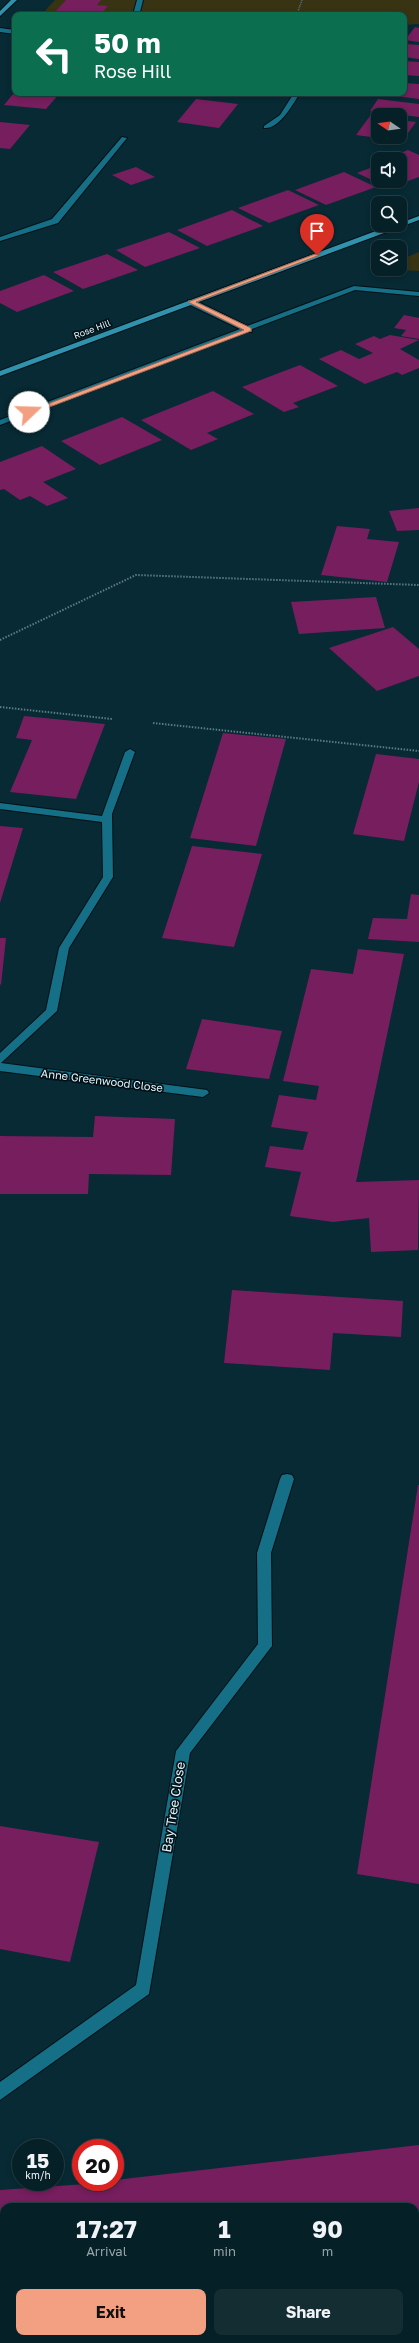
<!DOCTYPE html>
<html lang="en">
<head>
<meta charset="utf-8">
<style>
  :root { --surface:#052027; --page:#132d33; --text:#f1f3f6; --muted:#97a3a7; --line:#263e44; --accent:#f2a081 }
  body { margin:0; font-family:"Golos Text",sans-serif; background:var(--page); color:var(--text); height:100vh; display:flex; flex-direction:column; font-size:15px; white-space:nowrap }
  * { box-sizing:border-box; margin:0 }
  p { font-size:13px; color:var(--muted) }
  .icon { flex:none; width:22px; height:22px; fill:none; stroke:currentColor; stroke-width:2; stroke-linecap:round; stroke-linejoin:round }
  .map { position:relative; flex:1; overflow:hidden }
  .drawer { position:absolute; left:0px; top:2203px; width:419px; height:140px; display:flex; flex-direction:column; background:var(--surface); border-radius:12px 12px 0 0; box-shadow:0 2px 6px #0003,0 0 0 1px var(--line) }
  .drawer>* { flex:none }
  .hud { position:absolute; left:12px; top:12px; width:395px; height:84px; border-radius:8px; box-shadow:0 2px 6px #0003,0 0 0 1px var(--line); background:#0b6e4f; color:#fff; overflow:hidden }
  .needle { width:26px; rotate:283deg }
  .fabs { position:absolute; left:371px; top:108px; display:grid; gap:8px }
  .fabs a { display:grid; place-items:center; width:36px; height:36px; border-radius:8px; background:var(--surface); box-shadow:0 2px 6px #0003,0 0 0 1px var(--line); font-size:20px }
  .speed { position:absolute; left:12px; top:2139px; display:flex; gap:8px; font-size:20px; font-weight:700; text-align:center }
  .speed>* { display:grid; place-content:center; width:52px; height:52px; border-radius:50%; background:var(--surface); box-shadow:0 2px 6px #0003,0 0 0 1px var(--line); line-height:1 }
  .speed small { font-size:10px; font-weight:400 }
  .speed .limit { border:6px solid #d22; background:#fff; color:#111 }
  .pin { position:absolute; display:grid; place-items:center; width:34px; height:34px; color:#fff; margin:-41px -17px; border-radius:50% 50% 50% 0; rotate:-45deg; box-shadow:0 0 4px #0007 }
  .pin .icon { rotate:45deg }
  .me { position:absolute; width:44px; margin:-22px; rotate:69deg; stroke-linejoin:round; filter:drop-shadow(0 0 3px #0008) }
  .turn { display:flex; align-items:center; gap:14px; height:84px; padding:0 16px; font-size:18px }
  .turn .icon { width:52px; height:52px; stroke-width:2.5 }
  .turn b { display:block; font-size:28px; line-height:34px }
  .eta { display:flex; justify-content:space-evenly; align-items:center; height:68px; text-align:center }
  .eta b { font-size:24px; font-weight:700; line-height:28px }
  .button { display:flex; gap:8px; margin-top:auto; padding:8px 16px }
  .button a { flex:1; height:46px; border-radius:8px; background:var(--accent); color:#111; font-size:16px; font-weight:700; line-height:46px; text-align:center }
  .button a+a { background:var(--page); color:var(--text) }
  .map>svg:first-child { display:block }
</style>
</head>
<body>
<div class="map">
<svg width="419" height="2343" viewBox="0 0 419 2343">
  <rect width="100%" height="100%" fill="#072a34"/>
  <!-- green -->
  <path fill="#383313" d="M55 0H419V24L404 25V15H41Z
    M419 252V271L381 269H400V260Z
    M415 2335H419V2343H364L391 2339H415Z"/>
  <!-- building -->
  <path fill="#771e5e" d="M66 0H101L97 5 108 6 100 15H52Z
    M415 27 419 28V42L405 40Z
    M405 44 419 45V59L404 57Z
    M404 61 419 62V76L404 75Z
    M404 83 419 84V99L380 94 404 93Z
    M14 93H60L46 109 4 105Z
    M196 99 238 104 219 128 177 122Z
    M378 99 419 104V117L370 111Z
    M370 116 378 117V137H400V120L416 122 402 141 356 135Z
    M0 122 30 125 10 149 0 148Z
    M408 150 419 155V177L389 188 357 173 378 165V181H400V159L389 157Z
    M136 167 155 177 131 185 112 175Z
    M344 172 376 187 326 205 295 190Z
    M288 190 319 205 269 223 238 208Z
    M232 210 263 226 207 246 177 230Z
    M169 232 200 248 145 267 116 250Z
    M107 254 138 270 83 289 53 272Z
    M44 275 74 291 17 312 0 303V291Z
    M404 315 419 318V339L401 336 406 330 394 328Z
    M390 335 419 340 400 349 419 360V368L402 375 397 372 365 384 319 359 341 350 359 359 373 353 355 344 374 336 380 339Z
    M300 365 338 386 293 403 299 407 284 412 242 387Z
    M213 391 254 414 207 433 218 439 191 450 141 420Z
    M122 417 162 440 100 465 61 441Z
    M42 446 76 469 43 482 68 498 47 506 30 496 20 500 4 489 0 490V462Z
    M419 508V530L397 531 389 511Z
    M337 526 370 529 367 539 399 542 387 582 321 575Z
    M376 597 385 628 299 634 291 602Z
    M393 627 419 649V676L377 691 329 648Z
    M24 716 105 724 76 799 10 792 32 740 16 738Z
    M223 733 286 739 256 846 190 838Z
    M376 754 419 759V782L404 841 353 834Z
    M0 826 23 828 0 903Z
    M192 846 262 854 234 947 162 938Z
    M411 894 419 895V942L368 939 373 918 407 919Z
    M0 938H6L1 985 0 984Z
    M358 949 404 954 356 1182 419 1180 418 1250 371 1252 369 1218 333 1222 290 1216 301 1172 265 1167 270 1146 303 1150 308 1132 271 1127 279 1095 316 1100 319 1086 283 1081 311 969 353 974Z
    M202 1019 282 1031 269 1079 186 1069Z
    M95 1116 175 1119 171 1175 89 1174 88 1194H0V1136L93 1137Z
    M232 1290 403 1301 401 1337 333 1333 330 1370 224 1363Z
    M418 1485H419V1884L357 1874Z
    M0 1826 99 1842 70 1962 0 1949Z
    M419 2145V2254L415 2255V2207H4V2287H0V2190L115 2182V2180Z"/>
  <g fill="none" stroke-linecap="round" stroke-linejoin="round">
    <!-- minor casing -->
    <g stroke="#041115" stroke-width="2">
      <path id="minor" d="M137 0H143L140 12 137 15H130L134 11Z
        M0 28 15 30V34L0 32Z
        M294 93H300C293 104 279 130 264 128V126L280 115Z
        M122 137 127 138 58 223 0 241V237L52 219Z
        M354 286 419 292V296L355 290 252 329V332H246L0 425V420L240 329 188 304V300H194L247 326Z
        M130 749 135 752 112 814 113 877 69 948 57 1011 1 1063 207 1090 209 1093 203 1097 0 1071V1053L46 1010 59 948 103 877 102 822 0 809V803L102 816 125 752Z
        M287 1474 292 1475 294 1479 271 1553 272 1646 190 1753 149 1994 0 2100V2082L136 1985 176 1751 258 1644 257 1553 280 1479 282 1475Z
        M415 2284H419V2302H415Z
        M4 2332V2339H27L25 2343H0V2333Z"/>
    </g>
    <!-- major casing -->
    <g stroke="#041115" stroke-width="2">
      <path id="major" d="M11 0H17L0 16V11Z
        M419 216V220L0 376V371L392 225H400V223Z"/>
    </g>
    <!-- path-far1 -->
    <path stroke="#5e7a83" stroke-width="1.5" stroke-dasharray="1 1" stroke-linecap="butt" d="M297 14 302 0"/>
    <!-- path -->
    <path stroke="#5e7a83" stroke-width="2" stroke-dasharray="1.5 1.5" stroke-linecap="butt" d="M0 640 136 575 419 585
      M0 707 112 719
      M153 723 419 751"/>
    <!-- minor -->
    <use href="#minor" fill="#156f87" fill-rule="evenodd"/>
    <!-- major -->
    <use href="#major" fill="#3192ad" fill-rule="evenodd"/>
  </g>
  <!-- route -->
  <path fill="#f2a081" stroke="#9d6854" d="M315 254 320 255 196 302 251 328V331L31 414 26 412 244 330 188 302Z"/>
  <g text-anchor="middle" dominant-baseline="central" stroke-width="3.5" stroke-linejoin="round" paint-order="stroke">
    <!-- far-street labels -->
    <g font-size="9" fill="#e2f4fb" stroke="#001218">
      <text transform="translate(92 329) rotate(-21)">Rose Hill</text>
    </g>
    <!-- street labels -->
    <g font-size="11" fill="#e2f4fb" stroke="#001218">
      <text transform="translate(102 1080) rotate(7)">Anne Greenwood Close</text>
    </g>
    <!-- near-street labels -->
    <g font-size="13" fill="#e2f4fb" stroke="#001218">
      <text transform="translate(173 1807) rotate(-81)">Bay Tree Close</text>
    </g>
  </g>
</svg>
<div class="fabs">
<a><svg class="needle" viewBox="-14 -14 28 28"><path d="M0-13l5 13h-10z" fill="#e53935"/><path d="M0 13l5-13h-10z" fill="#97a3a7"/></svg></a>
<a><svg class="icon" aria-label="sound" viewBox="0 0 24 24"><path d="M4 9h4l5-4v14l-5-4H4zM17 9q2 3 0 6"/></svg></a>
<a><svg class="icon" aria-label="search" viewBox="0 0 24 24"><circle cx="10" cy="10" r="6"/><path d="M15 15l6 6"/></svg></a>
<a><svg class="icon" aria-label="layers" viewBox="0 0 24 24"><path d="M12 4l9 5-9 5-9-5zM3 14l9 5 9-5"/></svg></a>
</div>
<div class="speed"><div>15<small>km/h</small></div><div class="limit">20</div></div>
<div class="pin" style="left:317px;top:255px;background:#d93025"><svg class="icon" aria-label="arrive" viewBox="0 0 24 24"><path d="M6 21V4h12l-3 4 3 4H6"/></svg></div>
<svg class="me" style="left:29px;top:412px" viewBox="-20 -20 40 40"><circle r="19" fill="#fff"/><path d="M0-13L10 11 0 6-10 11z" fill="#f2a081"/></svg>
<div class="hud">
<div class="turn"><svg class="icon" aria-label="left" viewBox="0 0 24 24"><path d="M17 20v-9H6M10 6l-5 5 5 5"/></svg><div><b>50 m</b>Rose Hill</div></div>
</div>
<section class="drawer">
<div class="eta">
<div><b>17:27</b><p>Arrival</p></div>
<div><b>1</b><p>min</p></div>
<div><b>90</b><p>m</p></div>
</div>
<div class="button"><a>Exit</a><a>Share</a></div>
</section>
</div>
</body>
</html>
